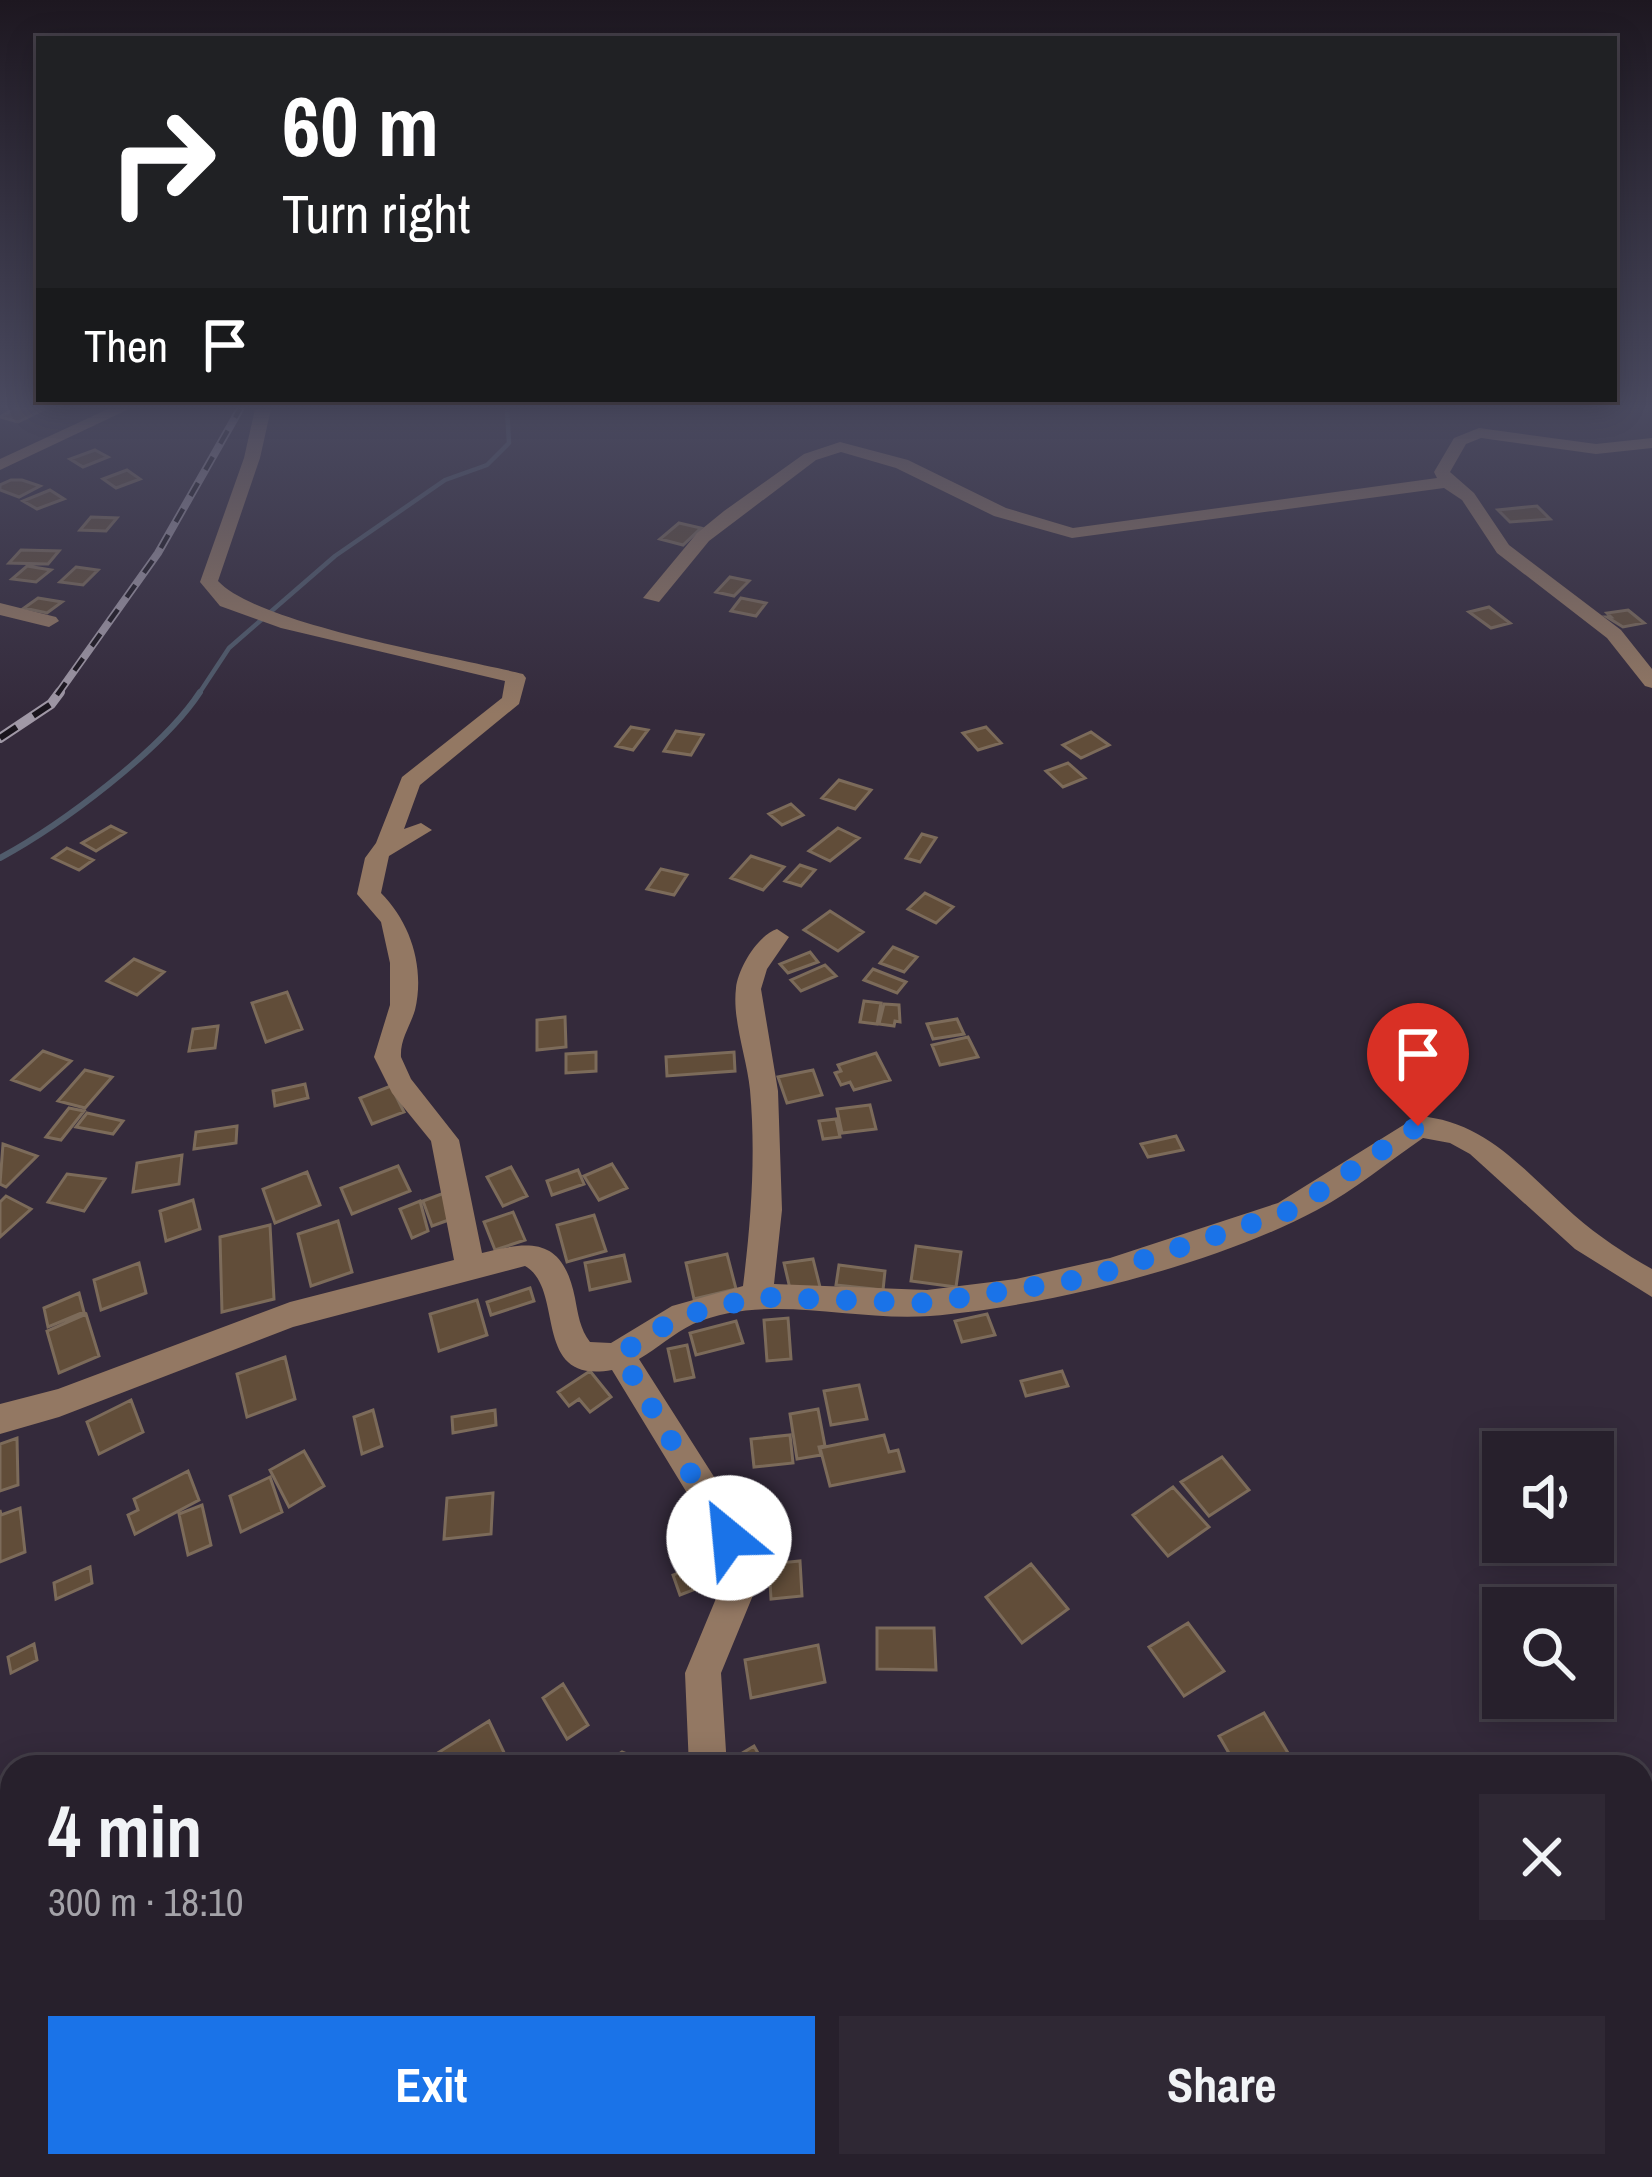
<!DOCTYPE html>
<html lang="en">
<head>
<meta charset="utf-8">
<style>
  :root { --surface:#27202c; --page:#2f2834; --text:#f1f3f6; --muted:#a4a3a9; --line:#433e48; --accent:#1a73e8 }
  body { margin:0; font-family:"Archivo Narrow",sans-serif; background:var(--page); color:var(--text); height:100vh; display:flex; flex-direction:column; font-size:45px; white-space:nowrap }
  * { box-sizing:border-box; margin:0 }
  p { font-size:39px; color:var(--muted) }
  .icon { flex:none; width:66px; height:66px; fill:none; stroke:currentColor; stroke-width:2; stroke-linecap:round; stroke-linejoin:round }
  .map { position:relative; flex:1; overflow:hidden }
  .sheet { position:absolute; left:0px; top:1755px; width:1653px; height:423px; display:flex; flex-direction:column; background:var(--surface); border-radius:36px 36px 0 0; box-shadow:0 6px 30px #0003,0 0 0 3px var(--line) }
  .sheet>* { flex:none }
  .banner { position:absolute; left:36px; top:36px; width:1581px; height:366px; border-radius:0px; box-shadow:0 6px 30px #0003,0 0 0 3px var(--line); background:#202124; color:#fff; overflow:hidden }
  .controls { position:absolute; left:1482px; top:1431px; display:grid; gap:24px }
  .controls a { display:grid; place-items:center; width:132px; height:132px; border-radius:0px; background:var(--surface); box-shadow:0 6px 30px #0003,0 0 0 3px var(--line); font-size:60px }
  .pin { position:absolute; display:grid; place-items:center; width:102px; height:102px; color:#fff; margin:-123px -51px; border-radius:50% 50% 50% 0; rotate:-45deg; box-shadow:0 0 12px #0007 }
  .pin .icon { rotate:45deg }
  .me { position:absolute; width:132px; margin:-66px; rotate:332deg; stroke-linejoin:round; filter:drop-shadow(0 0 9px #0008) }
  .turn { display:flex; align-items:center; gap:42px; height:252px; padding:0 48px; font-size:54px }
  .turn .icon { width:156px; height:156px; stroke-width:2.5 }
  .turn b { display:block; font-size:84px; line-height:102px }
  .then { display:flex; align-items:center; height:114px; padding:0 48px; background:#0003; gap:24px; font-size:45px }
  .round { display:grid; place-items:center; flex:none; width:126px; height:126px; border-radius:0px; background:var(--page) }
  .head { display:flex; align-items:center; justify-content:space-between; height:204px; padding:0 48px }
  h1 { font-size:72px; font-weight:700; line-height:90px }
  .primary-button { display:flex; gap:24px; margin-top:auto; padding:24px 48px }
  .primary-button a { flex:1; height:138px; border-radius:0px; background:var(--accent); color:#fff; font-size:48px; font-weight:700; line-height:138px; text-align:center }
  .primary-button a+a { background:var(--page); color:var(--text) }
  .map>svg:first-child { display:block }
</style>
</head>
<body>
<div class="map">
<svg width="1652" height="2177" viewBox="0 0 1652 2177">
  <rect width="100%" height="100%" fill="#342a3b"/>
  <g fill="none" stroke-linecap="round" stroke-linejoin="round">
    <!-- stream-far1 -->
    <path stroke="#505b6b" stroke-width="4.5" d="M198 695 229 648 335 556 445 480 487 465 509 443 507 409"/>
    <!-- stream -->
    <path stroke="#505b6b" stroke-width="6" d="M0 858C61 825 162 750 200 692"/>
  </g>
  <!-- building -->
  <path fill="#614d39" stroke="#7c6b5a" stroke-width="3" d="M13 409H45L18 422 0 417Z
    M95 450 108 457 83 467 70 459Z
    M127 470 140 479 116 488 103 479Z
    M11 480H22L40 486 19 497 0 490V485Z
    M50 490 64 499 37 509 23 501Z
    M1537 506 1550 519 1510 522 1498 510Z
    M91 517 117 518 106 531 80 530Z
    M679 523 701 528 683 545 660 539Z
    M21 550 59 551 48 564 9 563Z
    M27 566 51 570 36 582 12 579Z
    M76 567 98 570 83 585 60 582Z
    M730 577 749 581 734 596 716 592Z
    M38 598 62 602 47 613 24 608Z
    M741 598 766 603 756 616 731 611Z
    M1489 607 1510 623 1491 628 1469 612Z
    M1628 610 1644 623 1623 627 1607 617H1611L1607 613Z
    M631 727 648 730 633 750 616 746Z
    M986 727 1001 743 978 750 963 733Z
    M676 731 703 735 691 755 664 751Z
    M1091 732 1109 745 1081 758 1063 745Z
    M1068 763 1085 778 1063 787 1046 771Z
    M839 780 871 790 855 809 822 798Z
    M791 804 803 815 782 825 769 814Z
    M111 826 125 833 96 851 82 843Z
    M838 828 859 838 830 861 809 851Z
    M922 834 936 838 920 862 906 858Z
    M67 848 93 860 79 870 53 858Z
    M751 856 784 867 763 890 731 878Z
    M800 865 815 870 801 886 785 881Z
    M661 869 687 875 674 895 647 889Z
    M925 893 953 907 936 923 908 909Z
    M830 911 863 932 838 951 804 930Z
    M893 947 917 957 904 972 880 963Z
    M810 952 818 962 788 973 780 964Z
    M134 959 164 972 137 995 107 981Z
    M825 965 836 976 801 991 791 980Z
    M873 969 906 982 897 993 864 980Z
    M287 992 302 1029 266 1042 252 1003Z
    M864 1001 881 1003 877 1024 860 1022Z
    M884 1004 899 1005 900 1022 895 1021 894 1026 879 1024Z
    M565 1017 566 1047 537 1050V1020Z
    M957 1019 964 1034 933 1039 927 1024Z
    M218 1026 215 1048 189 1051 193 1029Z
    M968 1037 978 1057 940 1065 932 1045Z
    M43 1051 71 1061 40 1090 12 1080Z
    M596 1052V1071L566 1073V1054Z
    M734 1052 735 1071 667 1076 666 1057Z
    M876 1053 890 1080 854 1090 850 1082 841 1085 835 1073 841 1071 838 1065Z
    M85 1070 112 1077 85 1108 58 1101Z
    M813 1070 822 1095 787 1103 778 1077Z
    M305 1084 308 1098 275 1106 273 1091Z
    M391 1086 404 1112 372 1124 360 1098Z
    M870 1105 876 1129 842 1133 837 1109Z
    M69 1108 84 1111 61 1140 46 1137Z
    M87 1113 123 1121 113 1134 76 1127Z
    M836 1119 840 1137 823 1139 819 1121Z
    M237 1126 236 1143 194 1149 196 1132Z
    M1176 1136 1183 1150 1148 1157 1141 1144Z
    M3 1144 37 1156 6 1187 0 1184Z
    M182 1155 179 1184 133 1192 137 1163Z
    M612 1164 627 1188 599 1200 584 1176Z
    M398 1166 410 1191 352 1214 341 1188Z
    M511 1167 527 1196 503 1206 487 1177Z
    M578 1170 584 1184 552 1195 547 1181Z
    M307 1172 320 1205 275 1223 263 1189Z
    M67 1174 105 1179 84 1211 48 1202Z
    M447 1192 457 1217 432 1226 423 1201Z
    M6 1196 31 1209 0 1237V1202Z
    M193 1200 200 1229 166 1241 160 1211Z
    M420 1201 428 1231 412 1238 400 1209Z
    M513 1212 525 1240 495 1250 484 1222Z
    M594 1215 606 1251 567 1262 557 1225Z
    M338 1221 352 1272 311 1286 298 1234Z
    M270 1225 274 1299 222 1312 220 1237Z
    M916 1246 961 1252 956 1287 911 1281Z
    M727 1254 736 1289 694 1299 686 1263Z
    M624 1255 630 1281 590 1290 585 1263Z
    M813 1259 820 1287 791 1293 784 1263Z
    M139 1263 146 1293 101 1310 94 1280Z
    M839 1265 885 1271 883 1290 836 1285Z
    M530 1288 534 1301 491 1315 487 1302Z
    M79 1293 84 1312 48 1327 44 1308Z
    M477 1300 487 1335 439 1351 430 1314Z
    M86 1314 99 1356 59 1373 47 1331Z
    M987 1314 995 1335 962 1342 955 1321Z
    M788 1318 791 1359 767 1361 764 1320Z
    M736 1321 743 1343 696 1355 690 1333Z
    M687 1345 694 1377 675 1381 668 1349Z
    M285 1357 295 1399 247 1417 237 1374Z
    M590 1371 611 1397 590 1412 579 1399 569 1406 558 1392Z
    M1062 1371 1068 1386 1026 1396 1021 1381Z
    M859 1385 867 1419 831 1425 824 1391Z
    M131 1400 143 1432 99 1454 87 1422Z
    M818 1409 825 1446 819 1447 821 1455 797 1459 790 1414Z
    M373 1410 382 1446 362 1454 354 1417Z
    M495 1410 496 1425 453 1433 452 1417Z
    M790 1435 793 1463 754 1467 751 1439Z
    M884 1435 889 1452 898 1450 904 1471 830 1486 820 1448Z
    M17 1438 18 1485 0 1491V1444Z
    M304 1451 324 1486 289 1507 270 1470Z
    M1222 1457 1249 1490 1209 1516 1181 1482Z
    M188 1471 199 1500 135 1534 128 1515 138 1510 134 1499Z
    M270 1477 282 1512 241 1532 230 1496Z
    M1173 1487 1209 1527 1168 1556 1133 1515Z
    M493 1493 491 1534 444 1539 447 1498Z
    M202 1505 211 1545 188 1555 179 1514Z
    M20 1508 25 1552 0 1562V1510L1 1515Z
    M800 1561 802 1596 771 1599 769 1564Z
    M1031 1564 1068 1609 1022 1643 986 1597Z
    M90 1567 92 1583 56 1599 54 1583Z
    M693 1567 701 1587 680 1595 673 1575Z
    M1188 1623 1224 1671 1184 1696 1149 1647Z
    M877 1628H934L936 1670 877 1669Z
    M34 1644 37 1660 11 1673 8 1657Z
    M818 1645 825 1682 751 1698 745 1660Z
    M563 1684 588 1725 567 1739 543 1698Z
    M1264 1713 1291 1758 1274 1767H1237L1219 1736Z
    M489 1721 508 1761 498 1767H442L436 1754Z
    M754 1746 766 1767H725L724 1764Z
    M622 1752 645 1762 648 1767H599Z"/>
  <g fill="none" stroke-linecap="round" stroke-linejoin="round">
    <!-- minor -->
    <path fill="#937863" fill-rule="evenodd" d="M108 409H129L0 470V459Z
      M255 409H271L260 458 218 581C259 625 456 657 523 674L526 678 519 704 420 785 404 829 421 823 432 830 389 856 381 893C411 923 425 968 415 1010 410 1027 400 1039 401 1057L411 1079 459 1140 482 1253C532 1240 563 1238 575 1298 578 1314 580 1329 590 1342L611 1343 672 1306 743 1286C751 1221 756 1156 750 1090 747 1058 732 1020 736 988 738 968 758 935 777 929L789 937 767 969 761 989 778 1091 782 1210 774 1284 927 1290 1016 1279 1110 1258 1278 1203 1418 1116C1487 1121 1525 1172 1574 1215 1598 1236 1625 1254 1652 1269V1297L1575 1249 1470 1154 1450 1143 1423 1138C1388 1162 1355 1190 1317 1210 1212 1266 1048 1306 930 1316 852 1322 768 1292 693 1324 674 1333 658 1348 639 1359L725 1494 763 1571 721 1673 727 1767H689L685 1673 727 1572 701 1516 612 1370C530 1385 566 1289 525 1266L293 1327 59 1417 0 1434V1404L58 1389 290 1302 454 1260 431 1141 392 1093 374 1057 390 1005V963L381 922 357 894 365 858 376 843 402 777 502 698 505 681 281 628 220 606 200 582 244 458Z
      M1479 428 1596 444 1652 438V448L1596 454 1481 438 1466 444 1450 472 1474 493 1509 545 1621 630 1652 669V688L1645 686 1607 638 1497 553 1462 500 1444 488 1072 538 994 516 896 468 841 452 816 460 709 541 659 602 643 598 697 533 724 511 804 454 840 442 908 460 1006 508 1073 528 1437 478 1434 472 1454 438Z
      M0 603 56 617 59 621 49 627 0 615Z
      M837 2166H883L888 2177H842Z"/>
    <!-- rail-far1 casing -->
    <g stroke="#a098a6" stroke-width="8">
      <path id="rail-far1" d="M57 695 158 553 240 409"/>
    </g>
    <!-- rail casing -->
    <g stroke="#a098a6" stroke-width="10">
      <path id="rail" d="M0 738 51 704 60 692"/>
    </g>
    <!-- rail-far1 -->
    <use href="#rail-far1" stroke="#19141c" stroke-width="4.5" stroke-dasharray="15" stroke-linecap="butt"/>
    <!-- rail -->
    <use href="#rail" stroke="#19141c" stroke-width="6" stroke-dasharray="20" stroke-linecap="butt"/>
  </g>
  <!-- sky -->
  <linearGradient id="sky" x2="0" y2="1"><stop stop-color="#1d1720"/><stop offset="0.57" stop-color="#4a4a60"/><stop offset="1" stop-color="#4a4a60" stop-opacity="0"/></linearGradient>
  <rect width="1652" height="714" fill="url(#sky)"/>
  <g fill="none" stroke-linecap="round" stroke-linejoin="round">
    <!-- route -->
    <path stroke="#1a73e8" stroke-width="21" stroke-dasharray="0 37.8" d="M729 1538 620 1354 678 1317 757 1297 927 1303 1088 1278 1292 1210 1418 1126"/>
  </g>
</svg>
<div class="controls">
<a><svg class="icon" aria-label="sound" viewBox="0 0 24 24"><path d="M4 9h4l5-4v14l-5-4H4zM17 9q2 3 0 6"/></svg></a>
<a><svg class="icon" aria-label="search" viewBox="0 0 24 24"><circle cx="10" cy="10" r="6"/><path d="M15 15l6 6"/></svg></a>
</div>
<div class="pin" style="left:1418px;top:1126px;background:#d93025"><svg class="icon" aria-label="arrive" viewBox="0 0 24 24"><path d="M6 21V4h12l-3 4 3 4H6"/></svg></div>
<svg class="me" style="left:729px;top:1538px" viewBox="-20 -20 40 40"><circle r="19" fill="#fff"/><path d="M0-13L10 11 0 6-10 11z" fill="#1a73e8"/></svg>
<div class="banner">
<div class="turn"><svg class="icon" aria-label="right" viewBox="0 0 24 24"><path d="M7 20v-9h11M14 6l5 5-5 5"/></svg><div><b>60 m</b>Turn right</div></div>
<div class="then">Then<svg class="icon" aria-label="arrive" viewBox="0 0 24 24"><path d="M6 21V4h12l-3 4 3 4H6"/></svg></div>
</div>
<section class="sheet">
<div class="head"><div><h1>4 min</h1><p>300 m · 18:10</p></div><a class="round"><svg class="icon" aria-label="close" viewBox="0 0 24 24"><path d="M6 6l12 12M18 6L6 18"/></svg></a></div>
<div class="primary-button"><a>Exit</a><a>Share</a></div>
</section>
</div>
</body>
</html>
